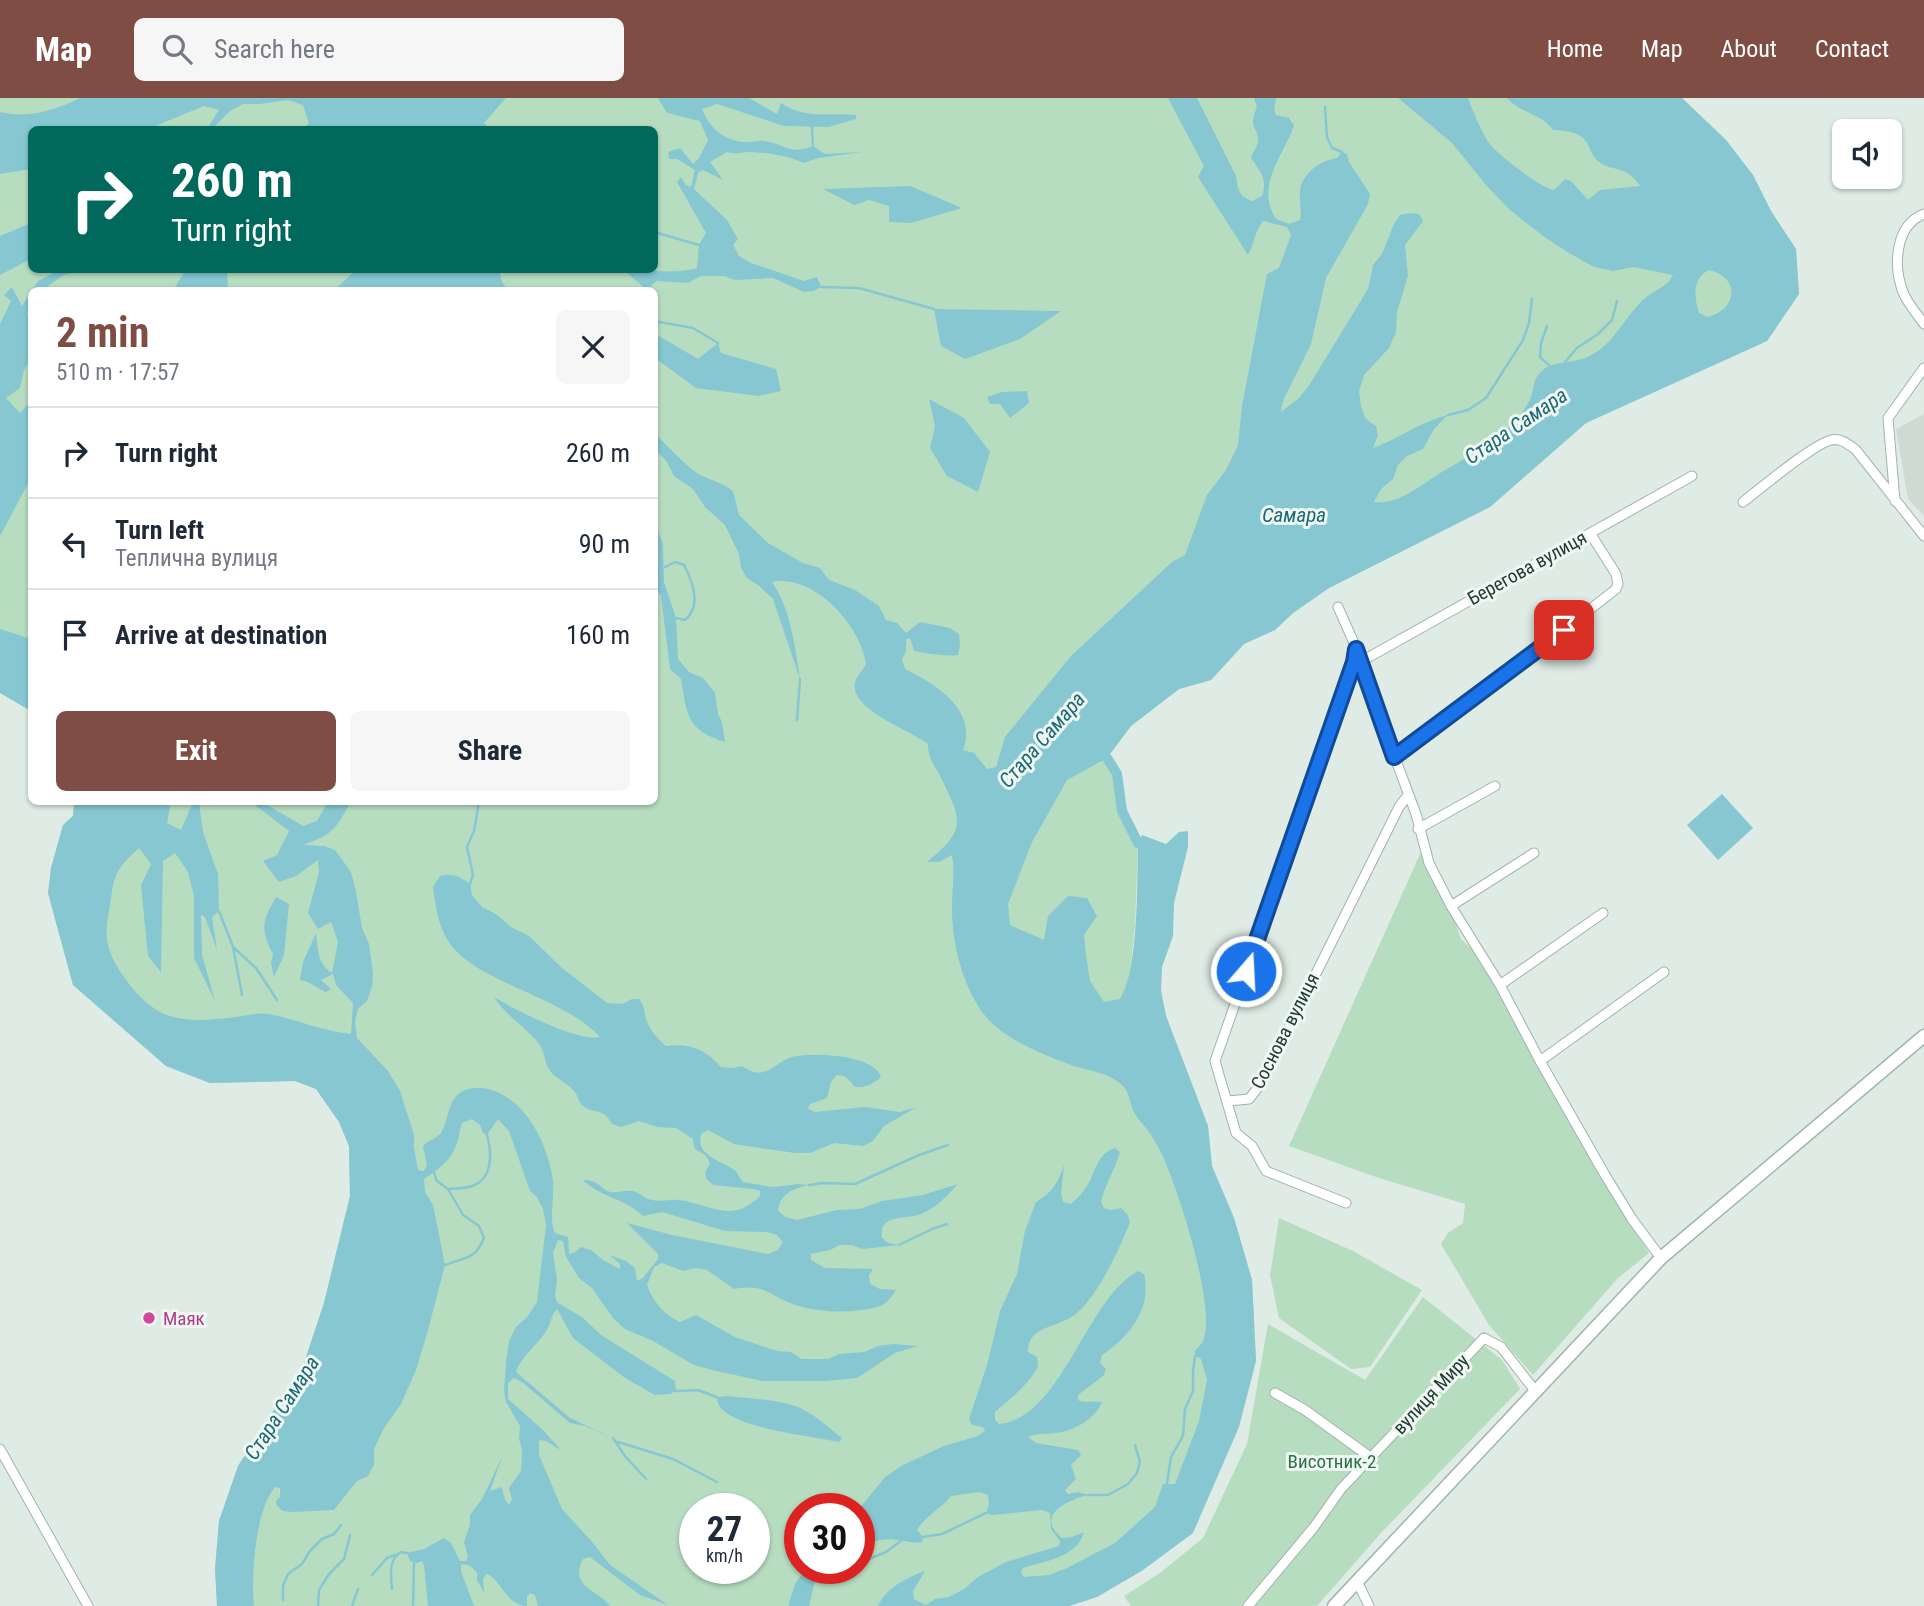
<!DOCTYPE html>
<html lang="en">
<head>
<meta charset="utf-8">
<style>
  :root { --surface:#fff; --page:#f6f6f7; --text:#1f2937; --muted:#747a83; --line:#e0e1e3; --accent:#7f4d44 }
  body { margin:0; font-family:"Roboto Condensed",sans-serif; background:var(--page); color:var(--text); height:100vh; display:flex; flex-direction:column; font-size:26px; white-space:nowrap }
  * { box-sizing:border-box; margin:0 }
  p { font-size:23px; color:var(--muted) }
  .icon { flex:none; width:38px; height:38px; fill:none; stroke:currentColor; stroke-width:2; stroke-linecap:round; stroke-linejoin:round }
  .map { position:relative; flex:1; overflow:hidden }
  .sheet { position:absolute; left:28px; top:189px; width:630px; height:518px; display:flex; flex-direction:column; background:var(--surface); border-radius:10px; box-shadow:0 2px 5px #0004 }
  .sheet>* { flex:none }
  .banner { position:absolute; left:28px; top:28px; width:630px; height:147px; border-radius:10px; box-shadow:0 2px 5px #0004; background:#00695c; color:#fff; overflow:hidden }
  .tools { position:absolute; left:1832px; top:21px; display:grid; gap:14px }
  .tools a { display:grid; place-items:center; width:70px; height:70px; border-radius:10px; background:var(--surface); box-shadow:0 2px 5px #0004; font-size:35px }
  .speed { position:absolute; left:679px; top:1395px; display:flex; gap:14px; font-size:35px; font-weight:700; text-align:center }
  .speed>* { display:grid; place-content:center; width:91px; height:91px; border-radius:50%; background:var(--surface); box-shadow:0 2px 5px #0004; line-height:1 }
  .speed small { font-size:18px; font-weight:400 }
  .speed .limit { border:10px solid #d22; background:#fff; color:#111 }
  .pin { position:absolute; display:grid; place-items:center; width:60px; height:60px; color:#fff; margin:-30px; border-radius:14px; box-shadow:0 4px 10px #0006 }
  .me { position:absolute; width:77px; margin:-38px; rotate:19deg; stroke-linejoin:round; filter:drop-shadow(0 0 5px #0008) }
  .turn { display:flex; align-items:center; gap:24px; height:147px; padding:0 28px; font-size:32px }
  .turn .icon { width:91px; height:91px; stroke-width:2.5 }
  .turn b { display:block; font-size:49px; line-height:60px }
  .round { display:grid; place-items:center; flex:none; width:74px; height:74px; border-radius:10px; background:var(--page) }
  .overview { display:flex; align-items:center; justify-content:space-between; height:119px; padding:0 28px }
  h1 { font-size:42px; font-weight:700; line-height:52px; color:var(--accent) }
  .primary-button { display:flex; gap:14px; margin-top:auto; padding:14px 28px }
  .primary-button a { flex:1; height:80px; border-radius:10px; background:var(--accent); color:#fff; font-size:28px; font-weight:700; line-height:80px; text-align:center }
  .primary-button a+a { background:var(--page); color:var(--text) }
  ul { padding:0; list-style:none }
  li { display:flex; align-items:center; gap:21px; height:91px; padding:0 28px; border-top:2px solid var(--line) }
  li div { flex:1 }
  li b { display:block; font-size:26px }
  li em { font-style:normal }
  header { display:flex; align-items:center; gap:42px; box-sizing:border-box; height:98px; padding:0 35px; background:var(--accent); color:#fff }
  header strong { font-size:33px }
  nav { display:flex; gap:38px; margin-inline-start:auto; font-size:24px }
  .search { width:490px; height:63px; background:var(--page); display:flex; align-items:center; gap:18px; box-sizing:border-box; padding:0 24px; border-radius:10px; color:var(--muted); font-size:26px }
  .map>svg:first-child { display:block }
</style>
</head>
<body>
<header>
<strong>Map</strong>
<div class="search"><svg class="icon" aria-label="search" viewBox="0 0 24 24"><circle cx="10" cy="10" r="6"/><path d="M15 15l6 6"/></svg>Search here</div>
<nav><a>Home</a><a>Map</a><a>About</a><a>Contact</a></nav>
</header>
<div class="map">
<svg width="1924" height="1508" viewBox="0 0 1924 1508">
  <rect width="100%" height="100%" fill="#dfebe5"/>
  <!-- built -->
  <path fill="#cddbd4" d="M1924 316V418L1908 401 1896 331Z"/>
  <!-- green -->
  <path fill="#b7ddc1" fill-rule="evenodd" d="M0 0H1682L1726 42 1753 77 1771 113 1796 151 1799 196 1767 243 1586 325 1490 409 1329 490 1293 515 1275 532 1244 546 1211 582 1179 591 1131 628 1107 660 1117 676 1122 713 1138 745 1135 828 1130 877 1161 893 1166 918 1208 1028 1212 1068 1234 1120 1252 1182 1256 1263 1143 1472 1097 1499 1069 1508H217L215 1471 219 1423 238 1368 304 1265 324 1205 350 1098 349 1048 339 1024 316 991 295 983 210 985 166 968 73 887 48 795 51 770 63 727 73 718 74 704H654V192H32L31 613 0 595ZM32 32H654V172H32ZM695 1410H754V1470H695ZM800 1410H859V1470H800Z
    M1421 754 1455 824 1461 841 1476 855 1510 910 1572 1027 1649 1155 1617 1181 1533 1277 1489 1227 1441 1146 1448 1135 1463 1125 1465 1106 1379 1080 1289 1048Z
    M1279 1120 1353 1153 1422 1192 1370 1269 1351 1271 1279 1220 1270 1177Z
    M1423 1199 1502 1262 1520 1291 1381 1435 1317 1508H1131L1124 1498 1160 1475 1203 1440 1247 1346 1268 1226 1365 1282Z"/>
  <!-- water -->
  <path fill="#86c7d1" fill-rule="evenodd" d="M80 0H506L484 25 490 31H300L309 26 303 7 288 2 260 6H243L230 13 214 29H208L219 12 204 8 148 31 32 32 31 71 0 76V14C28 21 55 12 80 0Z
    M658 0H749L777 16 781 5C803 21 829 15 856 17V21L828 29 784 28 717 6 702 11C709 29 723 42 743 44 750 45 758 42 765 43 788 47 789 57 813 48L825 56 863 54 818 60 804 65C784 57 771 55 749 54 741 54 736 57 727 54L710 64 723 82 703 72 698 75 694 91 727 122 738 141 733 147 739 158 751 165 804 183 817 179 821 189 813 193 804 194 773 180 735 182 724 178H701L688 185 656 183 647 192 624 172C650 171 672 177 697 170L699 147 706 135 677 84 681 79 686 87 691 89 695 72 677 61H669L668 54 680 50 693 66 699 60 708 42 700 23 667 15Z
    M1168 0H1197L1236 78C1238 91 1239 99 1252 103L1262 98C1268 81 1260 73 1251 60 1253 54 1257 49 1258 43 1259 28 1247 33 1257 9L1254 0H1276L1274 12 1276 17 1289 20 1294 28C1282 60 1255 88 1276 121L1289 126 1300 122C1302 112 1299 103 1300 93 1302 75 1321 62 1337 60L1342 54 1347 56 1349 64 1370 96 1368 106 1326 180 1311 246 1283 303 1281 314 1299 300 1310 286 1368 191 1373 167 1382 156 1394 126 1400 117 1410 115 1419 116 1423 123 1405 147 1408 178 1397 214 1396 234 1389 250 1364 277 1359 293 1361 309 1366 321 1376 328 1378 337 1373 350C1401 340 1417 325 1448 317L1434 331 1423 351 1407 358 1398 367 1393 381 1381 391 1374 404C1398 407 1418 389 1437 377 1463 361 1491 348 1512 326 1519 319 1527 309 1531 299 1534 291 1533 281 1540 275 1551 262 1570 266 1585 260 1611 250 1622 223 1641 204 1651 193 1667 190 1673 177L1633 169 1613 173 1594 169 1569 155 1543 138 1510 112 1486 87 1452 45 1398 0H1468C1474 15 1480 31 1489 45 1497 56 1542 91 1554 92L1565 81 1571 83 1588 102 1600 92 1640 88C1626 66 1612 74 1599 64 1592 58 1591 52 1587 45 1580 33 1566 33 1553 32 1542 16 1520 15 1507 0H1682L1726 42 1753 77 1771 113 1796 151 1799 196 1767 243 1586 325 1490 409 1329 490 1293 515 1275 532 1244 546 1211 582 1179 591 1131 628 1107 660 1067 682 1032 744 1008 806 1010 827 1044 842 1048 818 1068 798 1087 800 1097 818 1084 837 1086 857 1090 883 1104 904 1120 901C1139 873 1137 782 1138 745L1142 737 1166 746 1179 734 1188 733V749L1174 805 1173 838 1162 869 1161 893 1166 918 1208 1028 1212 1068 1234 1120 1252 1182 1256 1263 1239 1329 1193 1435 1143 1472 1097 1499 1069 1508H878C887 1489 906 1480 925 1473L913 1493 914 1501 926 1507 935 1501 949 1499 964 1491 978 1479 1006 1464 1059 1448 1060 1443 1051 1431 1050 1415 1042 1412 992 1417 986 1415 989 1406 988 1397 979 1394 951 1398C941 1411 926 1417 917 1432L923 1439 922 1444C913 1446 908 1443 899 1442 886 1440 872 1443 859 1448V1411L885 1379 903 1367 944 1348 978 1338 985 1333 983 1329 972 1327 969 1321 987 1267 1000 1213 1017 1176 1025 1133 1036 1104C1052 1095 1058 1085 1064 1067L1061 1095 1063 1104 1071 1106C1077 1100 1083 1095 1087 1088 1095 1075 1098 1054 1115 1050L1120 1054C1115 1072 1105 1086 1101 1104L1104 1110 1111 1112 1121 1110 1127 1116 1130 1124C1120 1150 1094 1207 1070 1220 1054 1229 1027 1230 1028 1254L1037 1259 1038 1269C1027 1288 1012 1299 995 1314V1322L999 1326C1062 1320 1085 1202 1138 1173L1144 1176C1152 1210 1130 1239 1102 1257L1100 1265 1106 1271 1104 1277 1078 1297V1302C1085 1306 1094 1302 1102 1304 1096 1319 1079 1330 1062 1334 1050 1337 1041 1334 1028 1339L1036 1345 1078 1352 1081 1357 1071 1367 1076 1381 1065 1392 1068 1396 1078 1394 1088 1397C1068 1402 1034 1417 1062 1440L1072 1439 1084 1434C1077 1460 1044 1463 1023 1470L1021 1475 1024 1479 1049 1477 1067 1470 1115 1445 1155 1409 1163 1386H1175L1199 1323 1207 1282 1201 1261 1195 1258V1253C1198 1249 1203 1245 1204 1240 1215 1206 1179 1095 1164 1061 1160 1053 1156 1044 1151 1037 1146 1029 1137 1021 1133 1012 1129 1003 1130 995 1123 988 1110 975 1090 973 1074 968 1046 958 1006 942 987 920 963 891 952 847 952 810 952 792 955 775 952 757L939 764H927C969 730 961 721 939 676 933 665 928 660 928 646 911 632 850 612 855 585 856 579 863 572 866 566 861 528 814 475 772 484 791 512 795 549 800 581L773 501 758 487 747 480 741 470 739 456 725 427 705 409 693 391 674 378 667 364 655 351V336C667 347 684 366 697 375 709 382 722 384 733 393L739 417 768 445 803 465 820 470 829 482 855 492 879 508 886 522 897 525 906 535 920 524 950 530 959 536 960 548 958 557C947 559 926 555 914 553L910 540 906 541V553L902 562 905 571C936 586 978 612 963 652L974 655 987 671 996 669 1005 639 1071 558 1172 464 1185 457 1207 397 1226 372 1238 347 1242 308 1267 176 1279 170 1291 137 1287 129 1263 123C1255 133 1254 146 1248 157L1198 79 1204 68ZM1709 172C1742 180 1736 212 1708 219L1699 215C1694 199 1692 180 1709 172Z
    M910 88 962 110 911 125 889 124V108L869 102 854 107 823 91Z
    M31 125V161L0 177V138Z
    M59 172H85L64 177 42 192H32L31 209 27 216 31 224V260L24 272 20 290 6 300 20 315 31 303V380L0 438V226L11 203 4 197 12 189 22 208 38 183Z
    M186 172H227L228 192H173Z
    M356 172H499L502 184 508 192H334Z
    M934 211 1061 213 1020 241 965 261 941 248Z
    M654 235 698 261 718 245 721 255 776 271 781 293 759 298 696 290 655 260Z
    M1027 293 1029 305 1010 320 1000 306H990L987 299 1002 294Z
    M929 301 964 320 990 354 978 394 947 378 930 350 935 328Z
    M654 424 663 445 664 484 676 520 678 561 689 574 703 580 715 595 718 616 722 624 725 644C687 632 687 618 681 581L670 571 661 498 655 490Z
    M0 531 31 541V613L0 595Z
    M1722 696 1753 730 1718 762 1687 727Z
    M74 704H171L167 725 181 732 193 704H199L203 734 218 776 219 813 212 819 217 852 205 819 201 817 202 857 215 903 194 860V798L188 774 175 755 163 763 161 874 148 858 141 787 151 766 139 750C109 776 115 783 108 819 103 842 111 861 124 879 157 926 184 925 236 919 246 918 258 914 268 916 296 921 322 933 351 936L353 905 336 887 333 876 321 882 331 891 326 894C316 890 310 883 300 882L303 864 316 835C318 850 317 866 332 875L338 844 331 824 318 831 308 815 319 774 318 762 296 778 279 784 263 763 277 757 289 733 251 704H262L303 728 317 723 328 704H343L333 731 316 739 309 735 302 736 301 742 305 747 324 748 335 752 351 774 356 794 362 830 369 846 373 875 372 889 367 903 358 911 355 924 357 940 388 973 400 993 414 1037V1050L418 1072 424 1073 427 1068 423 1048C429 1041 439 1041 443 1031 449 1018 448 1003 461 994 467 990 476 989 482 990 522 995 545 1040 552 1076 556 1093 548 1121 555 1135L568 1139 569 1156 574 1155 581 1149 591 1152 603 1162 620 1171V1166L610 1157 626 1163 635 1170 637 1183 643 1180 658 1161V1156L627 1125 672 1137 768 1156 778 1152 783 1144 777 1137 767 1134 725 1133 662 1114 643 1118C626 1101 600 1099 583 1082 601 1082 600 1092 611 1094 618 1095 625 1092 633 1093 640 1095 645 1101 652 1102 661 1104 671 1101 679 1102 712 1107 732 1126 760 1098V1093L753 1091 714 1087 707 1082 705 1075 710 1065 706 1058 694 1050 693 1041 676 1030 657 1029 639 1023 621 1029 612 1026C603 1008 593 1017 582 1007 578 1003 578 997 574 993 567 984 555 981 549 971 543 961 546 953 536 942 522 926 505 917 494 899 516 912 577 944 600 939 562 897 471 884 447 841 438 826 435 806 433 789L440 778C452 775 459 778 470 786L472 797 482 809 496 816 511 829 529 838 562 870 607 905 622 906 632 901H639C645 908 644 916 647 924 652 935 657 940 666 948 690 945 705 951 721 969L733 970 742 968C748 972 755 976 763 974 773 972 781 962 792 959 812 954 874 956 881 979 873 986 865 990 855 989L845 978 837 977 831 984 827 1000 810 1006 808 1011 815 1014 865 1009 900 1014 917 1009 884 1028 873 1043 863 1048 834 1045 810 1055H795L734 1046 708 1032 702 1035C693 1056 720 1062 733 1071 738 1074 739 1080 743 1084L773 1089 799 1086 809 1087C795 1090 780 1095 778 1112L785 1119 797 1122 837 1112 860 1111 882 1103 923 1097 958 1086C947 1098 934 1112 918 1117 909 1120 894 1118 886 1125 881 1129 881 1135 882 1140L888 1145 899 1147 863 1151 851 1147H840L830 1152 811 1156V1162L825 1170 873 1171 869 1177 870 1186 880 1191 896 1192C891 1200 886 1207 877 1209 852 1216 815 1215 790 1205 766 1195 764 1186 734 1191L707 1172 696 1170 683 1173 662 1165 654 1169 647 1187C653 1204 664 1217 680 1224L696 1217 735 1239 777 1253 791 1254 801 1261H828L839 1256 864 1254 878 1248 894 1246 918 1248 895 1255 857 1280 826 1283H763L716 1273 694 1267 653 1243 625 1231 613 1220 592 1190 579 1180 566 1159 563 1143 558 1142 553 1155 557 1181 555 1199 558 1205 582 1219 601 1237 675 1283 676 1293 670 1296 655 1297 625 1280 573 1240 557 1211C551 1217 551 1225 547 1232 539 1245 520 1260 516 1274L570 1320 613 1340 585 1328 570 1325 522 1284 514 1280 508 1285V1301L543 1332 561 1352 546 1343 539 1342V1357L562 1411 593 1445 610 1467 668 1507 640 1497 590 1459 583 1461C568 1489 599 1492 610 1508H538L535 1497 530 1495 527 1499V1508C506 1507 502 1483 487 1476L483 1480 484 1495 477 1482V1475C473 1470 468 1465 461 1467V1473L474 1508H428L424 1467 422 1463 418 1465 410 1463 407 1455 424 1451 444 1440 451 1445 460 1463H466L468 1459 464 1444 470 1427V1417L482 1401 503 1357 490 1393 502 1389 505 1402 509 1407 512 1401 509 1390 521 1373 522 1352 519 1341 520 1328 506 1304 504 1293 506 1264 509 1243 516 1229 527 1219 537 1204 546 1127 543 1111 537 1099 530 1093 509 1033 498 1021 487 1037 483 1035 480 1027 472 1021 462 1025C459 1033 459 1041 456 1048 450 1063 438 1072 424 1081L425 1094 433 1107 445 1167 427 1236 416 1272 401 1306 384 1330 374 1351V1367L368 1378 357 1383 334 1412 292 1414 283 1413 277 1408 276 1403 280 1399V1390L275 1389C255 1413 251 1477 254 1508H217L215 1471 219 1423 238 1368 304 1265 324 1205 350 1098 349 1048 339 1024 316 991 295 983 210 985 166 968 73 887 48 795 51 770 63 727 73 718Z
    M276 799 289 806 284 857 274 879 271 865 273 856C260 831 262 823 276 799Z
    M728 1298C751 1301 778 1301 800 1310 816 1317 829 1330 842 1340L839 1344C812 1338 737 1331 720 1309 718 1306 717 1302 716 1299Z
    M806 1470H822L817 1475 809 1508H788L795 1486Z"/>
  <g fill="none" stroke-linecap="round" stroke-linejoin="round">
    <!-- stream -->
    <path stroke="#86c7d1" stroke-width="2.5" d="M1325 9 1327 39 1332 50 1342 54
      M812 29 813 48
      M654 134 699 147
      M821 189 859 190 934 211
      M654 223 693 230 718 245
      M1547 228 1541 245 1540 259 1549 267
      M1565 264 1577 250 1598 236 1612 222 1617 203
      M1448 317 1468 312 1486 300 1523 242 1529 225 1532 201
      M665 469 675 464 684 467C693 484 702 508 685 522L676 520
      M797 622 800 581
      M470 786 473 777 467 749 474 733 479 704
      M219 813 233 849 242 897
      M233 849 256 870 277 902
      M434 1075 437 1083 448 1091 463 1117 479 1128 484 1140C475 1162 465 1159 445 1167
      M809 1087 823 1085 855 1086 919 1057 948 1047
      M448 1091C455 1090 465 1091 472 1088 493 1081 492 1055 487 1037
      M899 1147 932 1131 947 1126
      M676 1293 698 1292 716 1299
      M613 1340 625 1358 646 1381
      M618 1344 673 1361 717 1384
      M1167 1385 1171 1359 1183 1338 1185 1311 1193 1293V1274L1195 1258
      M1088 1397H1108L1128 1386 1137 1375 1140 1364 1135 1347
      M754 1423H759
      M923 1439 942 1436 986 1415
      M859 1465 886 1454 902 1442
      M372 1477 387 1460 395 1457
      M392 1491C391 1478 388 1461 401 1454L407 1455
      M283 1502V1488L288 1476 302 1466 310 1453 322 1441 334 1436 341 1427
      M318 1508 319 1492 329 1476 344 1461 350 1437
      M352 1508 358 1491
      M413 1508 414 1465"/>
    <!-- canal -->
    <path stroke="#86c7d1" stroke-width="10" d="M1107 660 1117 676 1122 713 1138 745"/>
    <!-- river -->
    <path stroke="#86c7d1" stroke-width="16" d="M300 754 297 751 295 741C321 733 330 729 341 704"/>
    <!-- street casing -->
    <g stroke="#a2b3ac" stroke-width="11">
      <path id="street" d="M1924 116C1895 127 1893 168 1903 194 1907 205 1917 216 1924 226
        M1895 403 1888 320 1924 270
        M1743 404C1761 390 1812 347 1831 342 1841 340 1848 346 1856 352L1924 438
        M1338 509 1362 563 1382 625 1416 716 1429 765 1451 808 1500 887 1540 963 1605 1077 1632 1121 1661 1160
        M1362 563 1692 378
        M1394 659 1547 545 1616 491 1618 486 1616 476 1590 435
        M1418 731 1495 688
        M1451 808 1534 755
        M1500 887 1603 815
        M1540 963 1664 874
        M1228 1003 1249 1001 1261 986 1399 709 1408 697
        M1346 1105 1266 1073 1252 1048 1236 1035 1215 963 1355 564 1356 551
        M1275 1295 1305 1312 1370 1359
        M0 1351 88 1508
        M1357 1483 1369 1508
        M1248 1508 1314 1429 1341 1391 1484 1240 1501 1249 1536 1294"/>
    </g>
    <!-- secondary casing -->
    <g stroke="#9eb7ad" stroke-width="15">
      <path id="secondary" d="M1334 1508 1661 1160 1924 938"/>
    </g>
    <!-- street -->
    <use href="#street" stroke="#fff" stroke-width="9"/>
    <!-- secondary -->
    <use href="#secondary" stroke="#fff" stroke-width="12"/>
  </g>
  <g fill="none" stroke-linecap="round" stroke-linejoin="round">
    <!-- route casing -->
    <g stroke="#114b97" stroke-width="18">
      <path id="route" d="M1246 873 1354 564 1356 551 1394 659 1564 532"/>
    </g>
    <!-- route -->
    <use href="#route" stroke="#1a73e8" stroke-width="12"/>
  </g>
  <!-- markers -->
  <circle fill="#d1479c" stroke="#f0f7f3" stroke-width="2.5" cx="149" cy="1220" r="7"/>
  <g text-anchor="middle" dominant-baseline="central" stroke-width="6" stroke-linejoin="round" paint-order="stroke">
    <!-- street labels -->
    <g font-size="19" fill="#203b33" stroke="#f0f7f3">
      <text transform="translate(1527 470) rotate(-29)">Берегова вулиця</text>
      <text transform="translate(1285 933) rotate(-63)">Соснова вулиця</text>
      <text transform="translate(1431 1296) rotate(-47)">вулиця Миру</text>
    </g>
    <!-- hotel labels -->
    <g font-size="19" fill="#b23c85" stroke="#f0f7f3" text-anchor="start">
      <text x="163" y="1220">Маяк</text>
    </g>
    <!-- park labels -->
    <g font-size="19" fill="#2a7245" stroke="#f0f7f3">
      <text x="1332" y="1363">Висотник-2</text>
    </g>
    <!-- water labels -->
    <g font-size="21" font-style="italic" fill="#1a6977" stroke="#f0f7f3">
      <text transform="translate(1516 328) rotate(-34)">Стара Самара</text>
      <text x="1294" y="417">Самара</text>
      <text transform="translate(1042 642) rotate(-49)">Стара Самара</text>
      <text transform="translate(282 1310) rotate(-57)">Стара Самара</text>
    </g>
  </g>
</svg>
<div class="tools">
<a><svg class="icon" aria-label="sound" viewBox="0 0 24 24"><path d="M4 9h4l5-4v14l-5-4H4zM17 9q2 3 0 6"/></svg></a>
</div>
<div class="speed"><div>27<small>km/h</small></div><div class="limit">30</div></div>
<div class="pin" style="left:1564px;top:532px;background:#d93025"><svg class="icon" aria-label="arrive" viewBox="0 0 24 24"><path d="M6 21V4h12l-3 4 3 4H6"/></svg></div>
<svg class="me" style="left:1246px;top:873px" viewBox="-20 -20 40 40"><circle r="17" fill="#1a73e8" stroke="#fff" stroke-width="3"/><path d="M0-11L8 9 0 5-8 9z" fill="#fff"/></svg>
<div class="banner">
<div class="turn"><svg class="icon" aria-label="right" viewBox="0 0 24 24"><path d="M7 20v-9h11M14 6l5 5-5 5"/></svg><div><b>260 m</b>Turn right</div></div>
</div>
<section class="sheet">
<div class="overview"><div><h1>2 min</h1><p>510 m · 17:57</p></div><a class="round"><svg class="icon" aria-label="close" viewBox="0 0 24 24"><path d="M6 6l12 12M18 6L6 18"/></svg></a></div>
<ul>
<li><svg class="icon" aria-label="right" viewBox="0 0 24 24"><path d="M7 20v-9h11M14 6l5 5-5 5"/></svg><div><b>Turn right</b></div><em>260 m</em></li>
<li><svg class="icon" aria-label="left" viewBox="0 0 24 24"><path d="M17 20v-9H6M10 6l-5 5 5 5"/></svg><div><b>Turn left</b><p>Теплична вулиця</p></div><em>90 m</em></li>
<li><svg class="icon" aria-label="arrive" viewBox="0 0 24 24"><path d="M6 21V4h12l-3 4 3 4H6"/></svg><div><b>Arrive at destination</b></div><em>160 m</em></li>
</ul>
<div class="primary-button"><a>Exit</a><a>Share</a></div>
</section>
</div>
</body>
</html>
